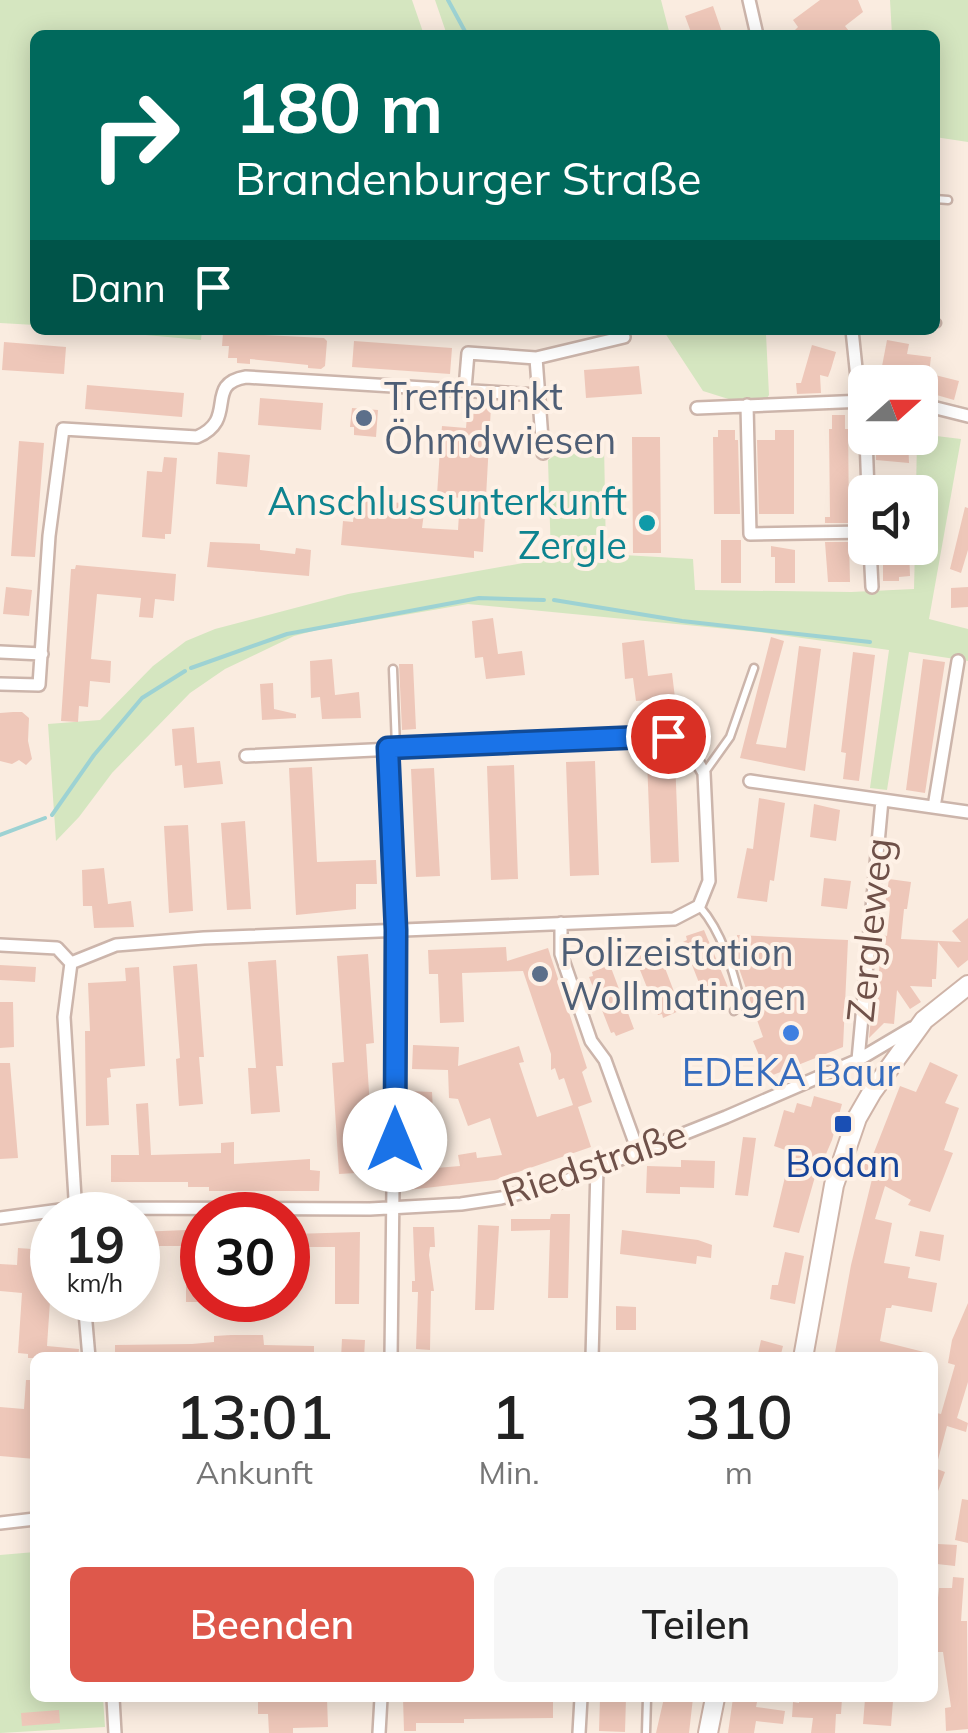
<!DOCTYPE html>
<html lang="de">
<head>
<meta charset="utf-8">
<style>
  :root { --surface:#fff; --page:#f6f6f6; --text:#222; --muted:#767676; --accent:#de584b }
  body { margin:0; font-family:Mulish,sans-serif; background:var(--page); color:var(--text); height:100vh; display:flex; flex-direction:column; font-size:38px; white-space:nowrap }
  * { box-sizing:border-box; margin:0 }
  p { font-size:32px; color:var(--muted) }
  .icon { flex:none; width:55px; height:55px; fill:none; stroke:currentColor; stroke-width:2; stroke-linecap:round; stroke-linejoin:round }
  .map { position:relative; flex:1; overflow:hidden }
  .details { position:absolute; left:30px; top:1352px; width:908px; height:350px; display:flex; flex-direction:column; background:var(--surface); border-radius:15px; box-shadow:0 5px 25px #0003 }
  .details>* { flex:none }
  .top-card { position:absolute; left:30px; top:30px; width:910px; height:305px; border-radius:15px; box-shadow:0 5px 25px #0003; background:#00695c; color:#fff; overflow:hidden }
  .needle { width:65px; rotate:69deg }
  .tools { position:absolute; left:848px; top:365px; display:grid; gap:20px }
  .tools a { display:grid; place-items:center; width:90px; height:90px; border-radius:15px; background:var(--surface); box-shadow:0 5px 25px #0003; font-size:50px }
  .speed { position:absolute; left:30px; top:1192px; display:flex; gap:20px; font-size:50px; font-weight:700; text-align:center }
  .speed>* { display:grid; place-content:center; width:130px; height:130px; border-radius:50%; background:var(--surface); box-shadow:0 5px 25px #0003; line-height:1 }
  .speed small { font-size:25px; font-weight:400 }
  .speed .limit { border:15px solid #d22; background:#fff; color:#111 }
  .pin { position:absolute; display:grid; place-items:center; width:85px; height:85px; color:#fff; margin:-42px; border:5px solid #fff; border-radius:50%; box-shadow:0 2px 10px #0007 }
  .me { position:absolute; width:110px; margin:-55px; rotate:0deg; stroke-linejoin:round; filter:drop-shadow(0 0 8px #0008) }
  .turn { display:flex; align-items:center; gap:35px; height:210px; padding:0 40px; font-size:45px }
  .turn .icon { width:130px; height:130px; stroke-width:2.5 }
  .turn b { display:block; font-size:70px; line-height:85px }
  .then { display:flex; align-items:center; height:95px; padding:0 40px; background:#0003; gap:20px; font-size:38px }
  .eta { display:flex; justify-content:space-evenly; align-items:center; height:170px; text-align:center }
  .eta b { font-size:60px; font-weight:600; line-height:70px }
  .primary-button { display:flex; gap:20px; margin-top:auto; padding:20px 40px }
  .primary-button a { flex:1; height:115px; border-radius:15px; background:var(--accent); color:#fff; font-size:40px; font-weight:600; line-height:115px; text-align:center }
  .primary-button a+a { background:var(--page); color:var(--text) }
  .map>svg:first-child { display:block }
</style>
</head>
<body>
<div class="map">
<svg width="968" height="1733" viewBox="0 0 968 1733">
  <rect width="100%" height="100%" fill="#faece0"/>
  <!-- green -->
  <path fill="#d5e6c0" d="M0 0H412L424 35H35V325L0 323Z
    M435 0H661L670 35H447Z
    M890 0H968V142L935 137V35H892Z
    M90 330H202L201 340Z
    M663 330H787V334H766L769 395 766 400 738 402 703 391Z
    M920 434 961 439 929 619 968 629V661L909 652 887 790 870 788 889 650 759 632 468 604 317 630 294 636 225 669 190 693 112 773 79 817 56 841 48 724 100 720 153 666 186 641 215 629 348 594 551 558 548 460 560 452 604 443 606 554 693 559 695 590 851 592 914 589 915 548H920V492H916L917 438Z
    M35 1552V1698H103L105 1727 0 1733V1555Z"/>
  <g fill="none" stroke-linecap="round" stroke-linejoin="round">
    <!-- stream -->
    <path stroke="#9dd2d3" stroke-width="4" d="M448 0 467 35
      M554 600 682 621 870 642
      M191 668 287 634 479 598 544 600
      M52 815 94 755 142 698 185 671
      M0 835 45 818"/>
  </g>
  <!-- building -->
  <path fill="#eec7b9" d="M820 0H858L863 12 845 26 852 35H790L798 27 793 20Z
    M713 6 723 35H707L706 31 692 35 685 16Z
    M223 333 324 338 327 341 325 366 321 369 308 368V365L250 359V364L237 363V358H228L229 346H222Z
    M887 340 909 344 907 354 931 357 929 374 904 371 902 382H879Z
    M354 341 452 348 450 374 352 367Z
    M4 342 66 347 64 374 2 370Z
    M812 345 836 352 831 369 828 377 820 375 821 393 797 394 796 383H801Z
    M639 366 642 394 586 398 584 370Z
    M931 374 959 381 954 400 926 392Z
    M87 385 184 393 182 417 85 409Z
    M260 398 323 403 321 430 258 425Z
    M468 404 491 406 483 552 474 551V558L341 545 343 521 353 522 355 499 425 505 422 528 458 530 460 498 437 495 440 449 442 426 466 428Z
    M352 408 378 410 376 437 354 435V427H350Z
    M832 415H845V429H848L849 523H825V517H830L829 429H832Z
    M718 430H735V440H738L740 514H714L713 437H718Z
    M775 430H794V514H759L757 440H775Z
    M632 437H660L661 553H633Z
    M886 438H908L909 463 876 460V447H887Z
    M19 441 44 443 35 557 11 556Z
    M218 452 250 455 247 487 216 484Z
    M164 457 177 458 171 534H165V539L142 537 147 471 162 472Z
    M965 507 968 508V550L961 573 950 569Z
    M721 540H741V583H721Z
    M210 542 260 544V550L295 554 296 548 311 550 309 576 207 567Z
    M825 542H849L850 582H828Z
    M771 546 795 550V583H775V557H771Z
    M883 548H909L910 576 899 577V581H883Z
    M76 565 176 574 174 601 155 599 153 618 139 617 141 598 97 594 91 659 111 661 110 683 90 681 88 707 79 706 78 722 61 721 71 569H75Z
    M6 587 32 590 29 616 3 614Z
    M968 587V607L951 608V588Z
    M493 618 498 654 522 651 525 675 486 679 483 657 475 658 472 621Z
    M771 637 784 641 756 744 786 748 799 646 821 649 805 771 740 758Z
    M644 640 648 676 672 673 675 698 636 701 633 678 625 679 622 643Z
    M853 652 875 655 859 781 843 779 846 753 841 752Z
    M332 659 335 695 359 692 361 718 322 719 320 697 311 698 310 661Z
    M923 659 945 662 925 793 906 790Z
    M399 664H413L416 729 402 730Z
    M273 683 274 709 296 714V718L262 720 260 684Z
    M13 712H22L29 718 28 741 32 759 26 765 19 760 12 764 0 761V713Z
    M194 727 197 763 220 761 223 784 184 788 182 765 175 766 172 729Z
    M675 758 679 862 651 863 647 759Z
    M595 761 599 875 570 876 566 762Z
    M514 765 518 879 491 880 487 766Z
    M312 767 317 862 376 860 377 884H356V909L296 915 289 768Z
    M434 768 440 876 416 877 411 769Z
    M759 798 785 803 774 881 770 880 767 902 737 898 747 848 753 849Z
    M814 804 840 810 836 841 810 837Z
    M245 821 251 909 227 910 221 823Z
    M188 825 193 911 169 913 164 826Z
    M104 868 108 904 131 901 134 927 94 928 92 906H83L82 870Z
    M824 878 851 881 847 909 821 906Z
    M889 879 911 882 907 909H904L901 939 961 942 952 931 968 918V960L958 968 938 942 936 979H932V987L910 986 921 1002 910 1009 897 990 894 1024 884 1023 869 1038 872 1008 876 1009 882 935 887 936 890 907 885 906Z
    M704 930 730 992 710 1000 709 996 705 998 683 942 687 940 686 936Z
    M737 935 848 940 843 1047 768 1077 753 1041 763 1037 736 960Z
    M506 947 507 961 548 948 587 1068 582 1072 592 1102 578 1107 591 1147 495 1180 408 1190 404 1141 405 1130 408 1129V1091L432 1092 436 1168 460 1166 458 1155 476 1152 477 1158 502 1155 490 1118 468 1126 458 1099 449 1098 448 1070 412 1069 413 1045 459 1047 458 1066 519 1046 524 1062 519 1063 537 1117 573 1105 564 1078 559 1080 555 1068 551 1070V1054L523 971 462 973 464 1022 440 1023 438 974H429L428 950Z
    M657 947 681 1010 663 1018 662 1014 658 1015 636 960 640 958 639 955Z
    M368 954 374 1043 366 1044 374 1172 339 1174 332 1063 344 1062 337 956Z
    M276 960 283 1066H276L280 1112 251 1114 248 1068H256L248 962Z
    M197 964 204 1057H199L203 1104 179 1106 176 1059 180 1058 173 966Z
    M0 965 36 967 35 982 0 980Z
    M610 965 634 1029 616 1036 614 1032 611 1033 589 977 593 976 592 972Z
    M139 967 145 1066 110 1069 111 1077 107 1078 109 1125 86 1126 85 1031H90L88 983 126 981 125 968Z
    M0 1002H13L14 1047 0 1048Z
    M930 1062 958 1075 945 1103 959 1108 944 1150 953 1153 930 1212 908 1205 911 1200 885 1186 875 1219 892 1223 884 1263 910 1267 908 1278 937 1283 932 1312 892 1305 891 1308H886L880 1341 924 1352V1358H834L851 1265 872 1179 854 1164 856 1160 869 1165 900 1086 916 1092Z
    M0 1063H10L18 1158 0 1159Z
    M814 1096 842 1104 832 1140 823 1161 820 1159 799 1233 773 1227 791 1152 774 1146 784 1110 794 1113 797 1103 811 1107Z
    M148 1103 151 1155 221 1153V1143L234 1142V1164L310 1159V1170L320 1171 319 1191H209V1187H188V1182H111V1155H139L136 1104Z
    M743 1137 756 1138 748 1196 735 1195Z
    M681 1160 715 1161 714 1188 680 1187V1194L646 1193 647 1166 681 1167Z
    M551 1214H570L568 1298H548L550 1230 511 1231V1219H550Z
    M478 1225 499 1226 494 1310H475Z
    M413 1227H434L435 1247H430L429 1255 434 1291H431L430 1350 416 1349 418 1292H412V1281H415Z
    M186 1230 202 1231V1302H186V1246H138V1232Z
    M622 1230 698 1240 712 1245 711 1258 697 1256 696 1264 620 1254Z
    M920 1231 944 1235 940 1261 915 1256Z
    M360 1232 359 1304H335V1247H292V1234Z
    M18 1248 46 1250 43 1286H51L47 1346 79 1349 78 1358H28V1354L18 1353 22 1293 0 1291V1264L17 1265Z
    M785 1252 804 1256 795 1304 770 1299 772 1285H778Z
    M968 1303V1382L957 1418 968 1423 966 1432 947 1426 936 1467H932V1412L941 1414 955 1365 948 1363 952 1340Z
    M616 1306 636 1307V1330H616Z
    M231 1335H263L264 1345 314 1346V1358H115V1345L192 1344 214 1342V1336Z
    M342 1339 365 1340 364 1358H341Z
    M761 1340 783 1346 780 1358H757Z
    M26 1380H35V1459L0 1456V1407L24 1409Z
    M932 1467 945 1472 934 1502H932Z
    M962 1499 968 1500V1543L955 1540Z
    M938 1544 957 1545 955 1566 937 1564Z
    M953 1577 964 1578 961 1621H967L968 1729 946 1731 945 1708 951 1707 943 1652H937L935 1627 939 1588H952Z
    M258 1698H327L328 1727 293 1728V1733H269L268 1714H258Z
    M403 1698H416V1701L553 1698V1718L464 1719V1723H416V1731H404Z
    M600 1698H626L625 1732 599 1731Z
    M664 1698H693L689 1733H656Z
    M733 1698H751L750 1701 757 1702 756 1707 785 1711 783 1724 756 1721 754 1733H728Z
    M799 1698H842L841 1714H836L835 1733H811L813 1718 792 1717 793 1702 799 1703Z
    M865 1699 893 1701 891 1726 863 1724Z
    M59 1710 60 1723 22 1726 21 1713Z"/>
  <g fill="none" stroke-linecap="round" stroke-linejoin="round">
    <!-- lane casing -->
    <g stroke="#ccb5ab" stroke-width="11">
      <path id="lane" d="M935 199 948 200
        M935 323H937
        M393 669 396 747
        M705 772 730 737 754 668
        M700 907C722 932 733 970 741 1003L734 1011
        M646 1733 647 1698"/>
    </g>
    <!-- street casing -->
    <g stroke="#ccb5ab" stroke-width="16">
      <path id="street" d="M749 0 757 35
        M852 330 857 378 865 404
        M465 389 468 353 536 358
        M920 404 968 416
        M747 405 750 534 865 532
        M697 408 865 401
        M866 438 868 492
        M543 453 536 358 624 337
        M870 548 872 587
        M0 652 42 654
        M0 684 39 685 49 536 63 429 197 437C239 419 203 384 246 377L538 395
        M387 748 396 930 391 1358
        M750 781 968 812
        M934 807 958 661
        M561 923V954L591 1041 605 1060 638 1151
        M0 945 57 948 71 963
        M858 1060 882 800
        M76 1215 64 1017 71 963 116 945 204 938 674 919 699 906 709 881 704 773 689 747 668 736 246 756
        M0 1218 75 1208 370 1209 461 1204 501 1198 565 1181 726 1117 858 1060 912 1028
        M84 1300 89 1358
        M592 1358 597 1168
        M0 1523 35 1519
        M113 1698 115 1733
        M379 1733 381 1698
        M579 1733 581 1698"/>
    </g>
    <!-- secondary casing -->
    <g stroke="#cfb4a8" stroke-width="22">
      <path id="secondary" d="M803 1358 834 1185 857 1118 872 1092 924 1020 968 985
        M708 1733 715 1698"/>
    </g>
    <!-- lane -->
    <use href="#lane" stroke="#fff" stroke-width="6"/>
    <!-- street -->
    <use href="#street" stroke="#fff" stroke-width="11"/>
    <!-- secondary -->
    <use href="#secondary" stroke="#fff" stroke-width="18"/>
  </g>
  <g fill="none" stroke-linecap="round" stroke-linejoin="round">
    <!-- route casing -->
    <g stroke="#114b97" stroke-width="25">
      <path id="route" d="M395 1140 396 930 388 748 668 736"/>
    </g>
    <!-- route -->
    <use href="#route" stroke="#1a73e8" stroke-width="18"/>
  </g>
  <!-- markers -->
  <g fill="#5c6f8a" stroke="#fef1e6" stroke-width="4">
    <circle cx="364" cy="418" r="10"/>
    <circle cx="540" cy="974" r="10"/>
  </g>
  <circle fill="#0f9aa8" stroke="#fef1e6" stroke-width="4" cx="647" cy="523" r="10"/>
  <circle fill="#3f7fe0" stroke="#fef1e6" stroke-width="4" cx="791" cy="1033" r="10"/>
  <rect fill="#1a4fb4" stroke="#fef1e6" stroke-width="4" x="833" y="1114" width="20" height="20" rx="5"/>
  <g text-anchor="middle" dominant-baseline="central" stroke-width="8" stroke-linejoin="round" paint-order="stroke">
    <!-- service labels -->
    <g font-size="38" fill="#4e5e75" stroke="#fef1e6" text-anchor="start">
      <text x="384" y="396">Treffpunkt<tspan x="384" dy="44">Öhmdwiesen</tspan></text>
      <text x="560" y="952">Polizeistation<tspan x="560" dy="44">Wollmatingen</tspan></text>
    </g>
    <!-- culture labels -->
    <g font-size="38" fill="#0d838f" stroke="#fef1e6" text-anchor="end">
      <text x="627" y="501">Anschlussunterkunft<tspan x="627" dy="44">Zergle</tspan></text>
    </g>
    <!-- street labels -->
    <g font-size="38" fill="#6f5149" stroke="#fef1e6">
      <text transform="translate(869 930) rotate(-84)">Zergleweg</text>
      <text transform="translate(594 1163) rotate(-19)">Riedstraße</text>
    </g>
    <!-- shop labels -->
    <g font-size="38" fill="#366cbe" stroke="#fef1e6">
      <text x="791" y="1072">EDEKA Baur</text>
    </g>
    <!-- transit labels -->
    <g font-size="38" fill="#164399" stroke="#fef1e6">
      <text x="843" y="1163">Bodan</text>
    </g>
  </g>
</svg>
<div class="tools">
<a><svg class="needle" viewBox="-14 -14 28 28"><path d="M0-13l5 13h-10z" fill="#e53935"/><path d="M0 13l5-13h-10z" fill="#767676"/></svg></a>
<a><svg class="icon" aria-label="sound" viewBox="0 0 24 24"><path d="M4 9h4l5-4v14l-5-4H4zM17 9q2 3 0 6"/></svg></a>
</div>
<div class="speed"><div>19<small>km/h</small></div><div class="limit">30</div></div>
<div class="pin" style="left:668px;top:736px;background:#d93025"><svg class="icon" aria-label="arrive" viewBox="0 0 24 24"><path d="M6 21V4h12l-3 4 3 4H6"/></svg></div>
<svg class="me" style="left:395px;top:1140px" viewBox="-20 -20 40 40"><circle r="19" fill="#fff"/><path d="M0-13L10 11 0 6-10 11z" fill="#1a73e8"/></svg>
<div class="top-card">
<div class="turn"><svg class="icon" aria-label="right" viewBox="0 0 24 24"><path d="M7 20v-9h11M14 6l5 5-5 5"/></svg><div><b>180 m</b>Brandenburger Straße</div></div>
<div class="then">Dann<svg class="icon" aria-label="arrive" viewBox="0 0 24 24"><path d="M6 21V4h12l-3 4 3 4H6"/></svg></div>
</div>
<section class="details">
<div class="eta">
<div><b>13:01</b><p>Ankunft</p></div>
<div><b>1</b><p>Min.</p></div>
<div><b>310</b><p>m</p></div>
</div>
<div class="primary-button"><a>Beenden</a><a>Teilen</a></div>
</section>
</div>
</body>
</html>
